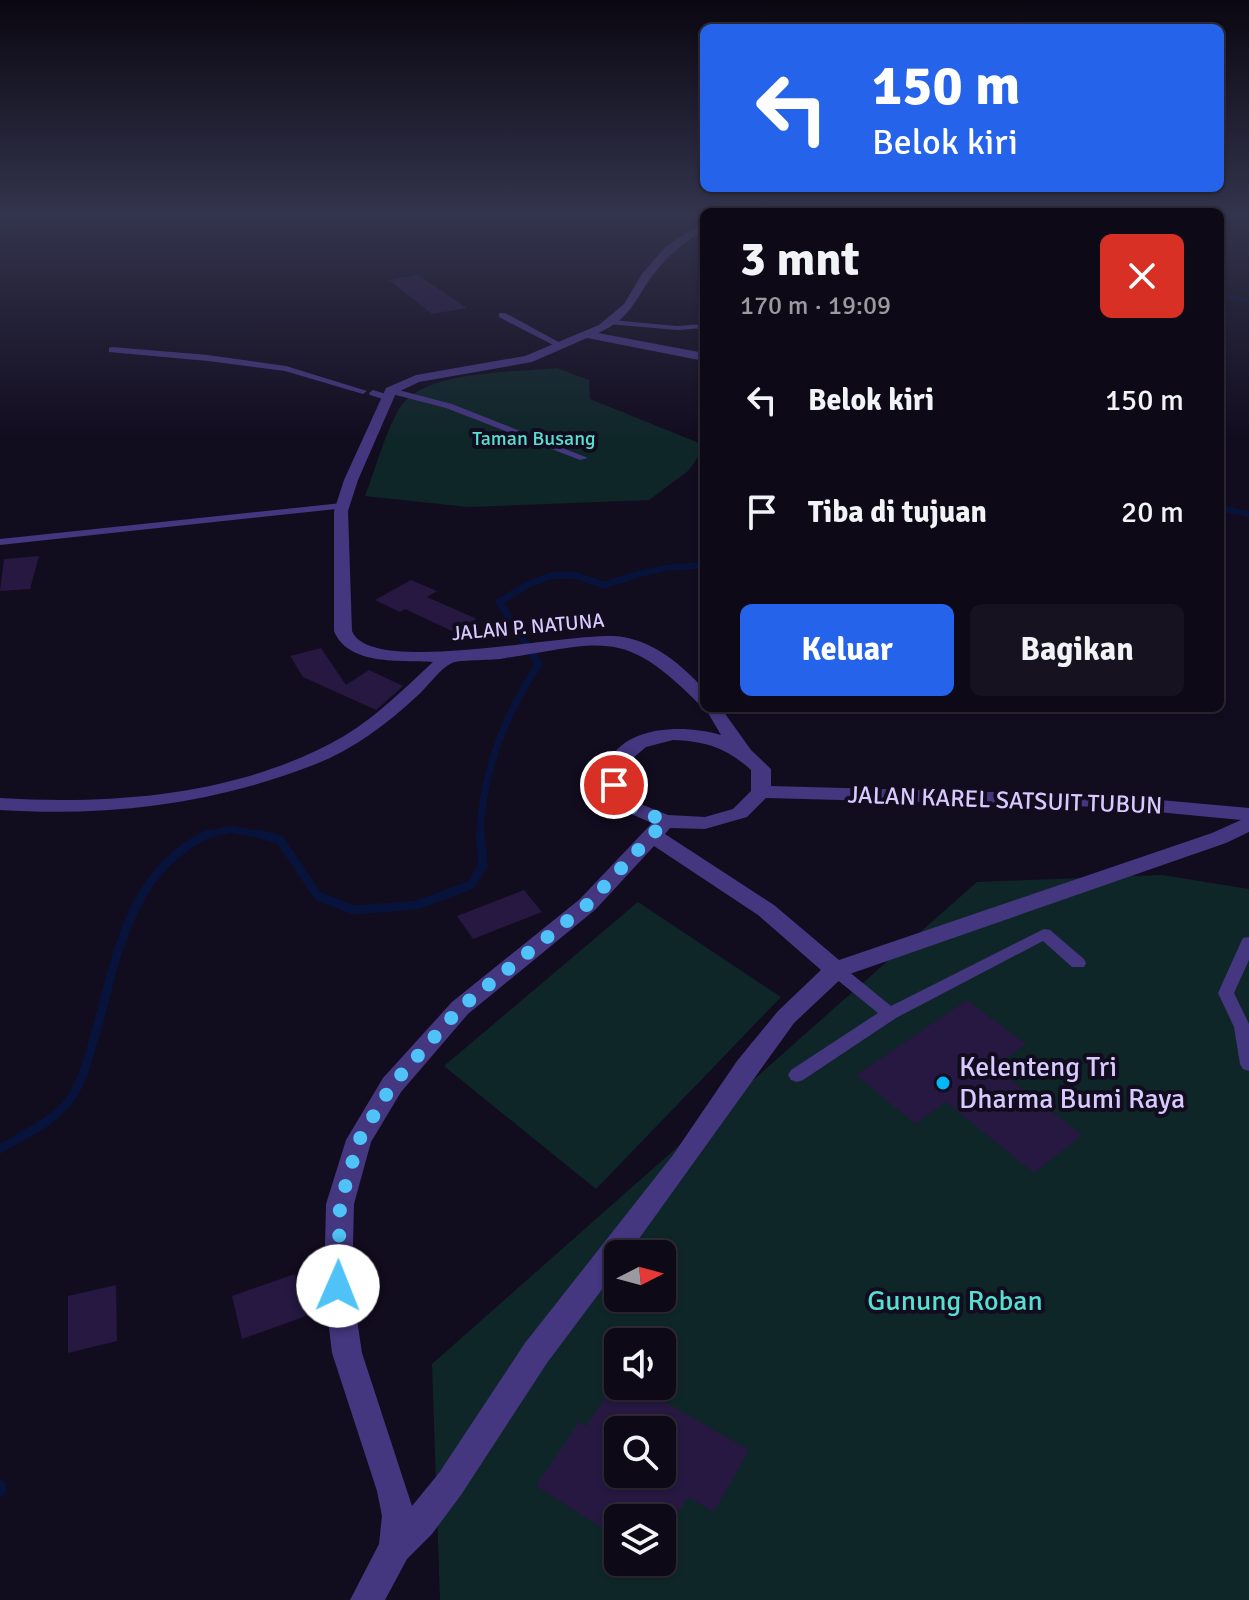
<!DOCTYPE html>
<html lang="id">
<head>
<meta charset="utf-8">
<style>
  :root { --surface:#0e0917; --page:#171220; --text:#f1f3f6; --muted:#9b9aa1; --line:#2e2a36; --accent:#2563eb }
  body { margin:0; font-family:Signika,sans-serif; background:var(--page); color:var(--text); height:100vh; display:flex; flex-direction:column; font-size:30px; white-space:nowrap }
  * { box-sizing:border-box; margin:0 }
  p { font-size:26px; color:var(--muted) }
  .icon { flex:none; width:44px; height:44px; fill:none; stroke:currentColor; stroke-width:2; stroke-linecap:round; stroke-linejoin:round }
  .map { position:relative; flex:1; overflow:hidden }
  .side { position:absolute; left:700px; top:208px; width:524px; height:504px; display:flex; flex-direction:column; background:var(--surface); border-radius:12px; box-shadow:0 2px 6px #0004,0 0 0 2px var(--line) }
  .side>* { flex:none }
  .hud { position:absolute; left:700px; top:24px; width:524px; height:168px; border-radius:12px; box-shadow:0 2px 6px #0004,0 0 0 2px var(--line); background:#2563eb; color:#fff; overflow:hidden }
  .needle { width:52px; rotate:84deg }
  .controls { position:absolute; left:604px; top:1240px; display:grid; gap:16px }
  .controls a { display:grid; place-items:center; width:72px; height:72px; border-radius:12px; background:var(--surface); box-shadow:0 2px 6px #0004,0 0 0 2px var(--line); font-size:40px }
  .pin { position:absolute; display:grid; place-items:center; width:68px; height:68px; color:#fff; margin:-34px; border:4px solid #fff; border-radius:50%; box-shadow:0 2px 8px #0007 }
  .me { position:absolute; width:88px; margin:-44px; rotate:1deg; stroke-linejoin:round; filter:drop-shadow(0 0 6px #0008) }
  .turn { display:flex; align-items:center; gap:28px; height:168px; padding:0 40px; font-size:36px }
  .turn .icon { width:104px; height:104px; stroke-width:2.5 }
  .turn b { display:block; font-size:56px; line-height:68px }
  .round { display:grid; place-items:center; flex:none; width:84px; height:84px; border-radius:12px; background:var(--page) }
  .headline { display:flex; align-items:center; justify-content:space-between; height:136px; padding:0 40px }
  h1 { font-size:48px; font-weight:700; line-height:60px }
  .primary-button { display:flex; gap:16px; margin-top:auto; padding:16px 40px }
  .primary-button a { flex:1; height:92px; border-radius:12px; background:var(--accent); color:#fff; font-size:32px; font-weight:700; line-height:92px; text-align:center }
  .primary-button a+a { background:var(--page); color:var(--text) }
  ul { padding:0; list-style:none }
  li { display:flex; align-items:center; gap:24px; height:112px; padding:0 40px }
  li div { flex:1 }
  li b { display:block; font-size:30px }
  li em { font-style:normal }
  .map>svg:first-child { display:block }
</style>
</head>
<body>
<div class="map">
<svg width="1249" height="1600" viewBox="0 0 1249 1600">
  <rect width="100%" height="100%" fill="#120c1f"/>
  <!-- green -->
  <path fill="#0f2629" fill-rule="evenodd" d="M557 368 589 380 590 399 704 445V449L688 471 649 500 468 507 365 496C376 468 384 435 399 409 422 369 515 373 557 368Z
    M1162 875 1249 889V1600H440L432 1364 977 882ZM618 1254H662V1298H618ZM618 1342H662V1386H618ZM618 1430H662V1474H618ZM618 1518H662V1562H618Z
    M638 902 781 997 596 1189 444 1066Z"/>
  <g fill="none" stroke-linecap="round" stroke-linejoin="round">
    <!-- stream-far4 -->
    <path stroke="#08133c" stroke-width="4" d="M1220 295 1249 301"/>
    <!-- stream-far3 -->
    <path stroke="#08133c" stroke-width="6" d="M1220 508 1249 514
      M549 576H576
      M632 576 666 568 704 565"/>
    <!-- stream-far2 -->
    <path stroke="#08133c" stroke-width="7" d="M203 836 230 829 266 836
      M480 836C482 773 504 716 539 664L499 602 527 585 550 576 574 575 604 585 639 574"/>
    <!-- stream-far1 -->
    <path stroke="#08133c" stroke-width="9" d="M259 834 280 840 318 896 354 910 417 905 471 885 483 865 480 834
      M0 1149C23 1135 54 1122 70 1099 82 1083 87 1061 93 1042 116 965 125 873 208 834"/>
    <!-- stream -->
    <path stroke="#08133c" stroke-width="12" d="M0 1486V1491"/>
    <!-- river -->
    <path fill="#08133c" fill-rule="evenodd" d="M8 214H58L55 219 0 230V216Z
      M78 214H211C197 232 93 233 78 214Z"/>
  </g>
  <!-- building -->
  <path fill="#261841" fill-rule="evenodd" d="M418 275 467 308 432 314 389 280Z
    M39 556 30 589 0 591 4 559Z
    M411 580 437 591 427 597 477 619 454 632 405 609 400 612 375 600Z
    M321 648 346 685 369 670 403 686 376 710 303 677 290 656Z
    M524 890 542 912 473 939 457 916Z
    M967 1000 1026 1044 994 1067 1082 1135 1034 1173 946 1102 915 1124 856 1075Z
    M295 1274 306 1316 242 1339 232 1296Z
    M116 1285 117 1341 68 1353V1296Z
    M613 1386H637L749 1450 714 1512 688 1497 675 1518H618V1538L536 1486 579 1422 586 1426ZM618 1430H662V1474H618Z"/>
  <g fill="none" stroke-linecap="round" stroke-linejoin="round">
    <!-- lane -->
    <path fill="#44367f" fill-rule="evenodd" d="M499 313H505L566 346 559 348 499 317Z
      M611 320 677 326 704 324V328L677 330 608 324V320Z
      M112 347 208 355 286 366 367 391 363 394 285 371 208 361 109 352V348Z
      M391 388 452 404 588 458 580 460 446 408 388 393V389Z
      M373 390 389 395 391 397 386 400 370 395 369 393Z
      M342 503 347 506 346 508 0 545V539Z
      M1044 929 1050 930 1084 959 1086 963 1084 967H1072L1043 941 896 1018 803 1080 797 1082 791 1080 788 1075 791 1070 878 1013 830 974 828 970 830 966H842L891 1006Z
      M1249 937V960L1234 993 1249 1024V1071L1243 1069 1240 1064 1234 1027 1218 993 1241 942 1243 938Z"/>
    <!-- street -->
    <path fill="#44367f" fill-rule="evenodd" d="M704 222V229C684 243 667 256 653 275 634 300 631 319 598 333L704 353V361L587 338 532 362 419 382 396 393 358 480 348 511 352 631C371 679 577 629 623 637 657 643 681 665 704 689V704L698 703C623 627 603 643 506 658 493 661 461 659 452 663 439 669 427 688 416 697 387 724 354 749 316 764 215 804 108 817 0 810V798C115 805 242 795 344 736 377 716 405 688 433 662 401 660 348 666 334 631V511L344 480 386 388 416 375 525 356 599 325 624 304 642 274 666 246Z
      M704 706 721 708 751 750 771 769V786L1105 795 1249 808V832L1226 843 844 976 794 1023 628 1254H618V1268L547 1363 461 1495 432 1534 407 1559 385 1600H350L379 1544 382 1516 377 1491 332 1353 324 1286 326 1204 346 1140 383 1078 452 1002 580 899 652 823 624 811 604 785C605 777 605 766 609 760 630 724 687 725 721 735ZM673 740C705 741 727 748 751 770V791L733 809 705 817 668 815 638 803 624 785 626 764 646 747ZM766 798 1105 807 1241 820 1212 833 839 960 774 905 665 834 670 828 705 829 747 817ZM654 846 758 915 821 970 778 1011 737 1061 673 1155 525 1343 439 1473 412 1506 362 1353 352 1286 354 1204 371 1142 401 1092 468 1014 596 909Z"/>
  </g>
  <!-- sky -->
  <linearGradient id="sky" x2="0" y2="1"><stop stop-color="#0a0711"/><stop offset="0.49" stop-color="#33344d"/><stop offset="1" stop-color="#33344d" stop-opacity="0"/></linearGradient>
  <rect width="1249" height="438" fill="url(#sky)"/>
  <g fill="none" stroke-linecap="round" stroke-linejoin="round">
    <!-- route -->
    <path stroke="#4fc3f7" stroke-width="14" stroke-dasharray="0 25.2" d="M338 1286 340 1204 359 1140 392 1085 460 1008 588 904 665 821 631 807 614 785"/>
  </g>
  <!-- markers -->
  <circle fill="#00b8f5" stroke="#120c1f" stroke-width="3" cx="943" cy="1083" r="8"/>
  <g text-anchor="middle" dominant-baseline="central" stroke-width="8" stroke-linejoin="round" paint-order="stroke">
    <!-- far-park labels -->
    <g font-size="20" fill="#55e0d2" stroke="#120c1f">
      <text x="534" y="438">Taman Busang</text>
    </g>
    <!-- far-street labels -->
    <g font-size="20" fill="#d8caff" stroke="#120c1f">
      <text transform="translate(528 627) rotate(-5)">JALAN P. NATUNA</text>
    </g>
    <!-- street labels -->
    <g font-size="24" fill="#d8caff" stroke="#120c1f">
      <text transform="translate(1005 800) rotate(2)">JALAN KAREL SATSUIT TUBUN</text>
    </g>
    <!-- near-poi labels -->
    <g font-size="28" fill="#d8caff" stroke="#120c1f" text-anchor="start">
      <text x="959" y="1067">Kelenteng Tri<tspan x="959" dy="32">Dharma Bumi Raya</tspan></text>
    </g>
    <!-- near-park labels -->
    <g font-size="28" fill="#55e0d2" stroke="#120c1f">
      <text x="955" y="1301">Gunung Roban</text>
    </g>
  </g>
</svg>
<div class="controls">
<a><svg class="needle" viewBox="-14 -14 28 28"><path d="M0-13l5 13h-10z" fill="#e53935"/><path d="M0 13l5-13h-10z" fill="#9b9aa1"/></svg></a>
<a><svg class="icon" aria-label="sound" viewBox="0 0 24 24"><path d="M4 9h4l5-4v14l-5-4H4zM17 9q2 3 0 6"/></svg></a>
<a><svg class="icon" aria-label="search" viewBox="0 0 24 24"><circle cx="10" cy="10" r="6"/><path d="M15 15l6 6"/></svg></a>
<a><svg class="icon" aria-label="layers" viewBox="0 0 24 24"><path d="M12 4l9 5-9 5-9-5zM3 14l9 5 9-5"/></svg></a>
</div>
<div class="pin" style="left:614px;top:785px;background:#d93025"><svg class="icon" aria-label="arrive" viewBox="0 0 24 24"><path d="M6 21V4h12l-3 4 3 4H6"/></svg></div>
<svg class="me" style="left:338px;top:1286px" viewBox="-20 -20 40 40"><circle r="19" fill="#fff"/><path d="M0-13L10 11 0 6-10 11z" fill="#4fc3f7"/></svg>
<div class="hud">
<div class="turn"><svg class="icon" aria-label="left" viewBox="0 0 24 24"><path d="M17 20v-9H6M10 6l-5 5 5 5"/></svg><div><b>150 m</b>Belok kiri</div></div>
</div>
<section class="side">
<div class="headline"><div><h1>3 mnt</h1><p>170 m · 19:09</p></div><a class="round" style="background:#d93025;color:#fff"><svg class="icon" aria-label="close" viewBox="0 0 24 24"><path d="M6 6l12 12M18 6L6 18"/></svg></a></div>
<ul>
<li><svg class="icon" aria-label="left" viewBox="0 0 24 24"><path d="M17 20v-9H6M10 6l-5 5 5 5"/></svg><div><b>Belok kiri</b></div><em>150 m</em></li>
<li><svg class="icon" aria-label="arrive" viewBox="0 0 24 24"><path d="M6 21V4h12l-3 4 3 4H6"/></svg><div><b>Tiba di tujuan</b></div><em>20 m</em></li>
</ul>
<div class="primary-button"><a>Keluar</a><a>Bagikan</a></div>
</section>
</div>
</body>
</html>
